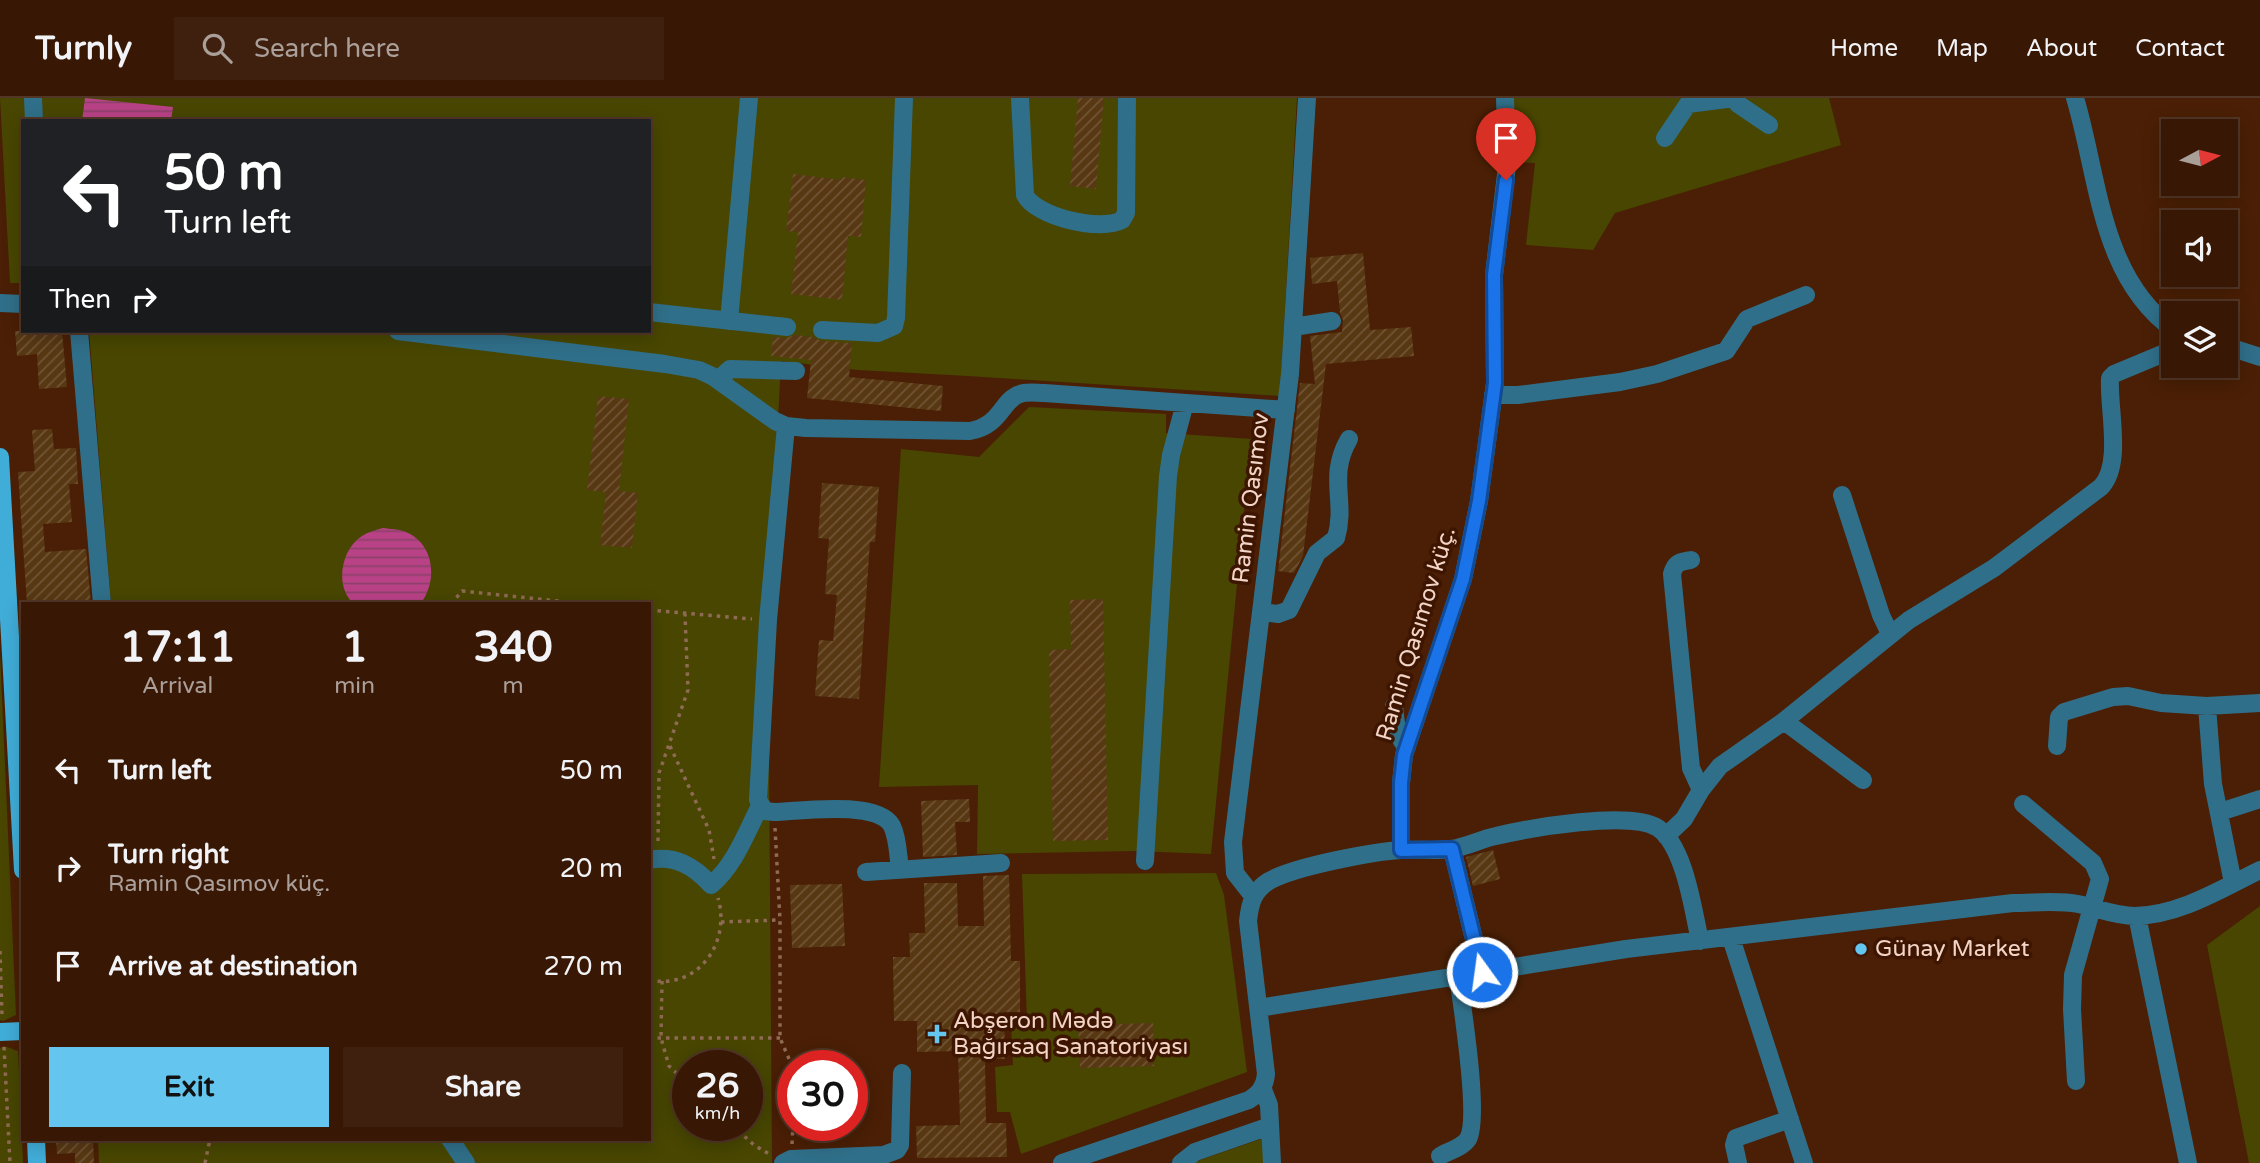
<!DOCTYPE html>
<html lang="en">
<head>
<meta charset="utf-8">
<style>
  :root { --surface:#381704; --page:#3f200e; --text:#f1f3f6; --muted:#ab9f9a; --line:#523626; --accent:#64c5ee }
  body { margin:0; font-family:"Varela Round",sans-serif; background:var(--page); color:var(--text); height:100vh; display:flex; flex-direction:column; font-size:26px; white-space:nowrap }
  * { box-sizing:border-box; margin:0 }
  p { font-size:23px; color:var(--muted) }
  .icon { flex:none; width:38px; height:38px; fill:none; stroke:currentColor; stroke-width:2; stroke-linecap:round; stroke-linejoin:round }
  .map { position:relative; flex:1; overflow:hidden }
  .panel { position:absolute; left:21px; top:504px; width:630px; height:539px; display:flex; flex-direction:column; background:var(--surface); border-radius:0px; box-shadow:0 4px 18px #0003,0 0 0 2px var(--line) }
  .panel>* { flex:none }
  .guide { position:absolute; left:21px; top:21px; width:630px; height:214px; border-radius:0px; box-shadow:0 4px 18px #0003,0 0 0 2px var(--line); background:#202124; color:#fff; overflow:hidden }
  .needle { width:46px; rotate:83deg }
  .buttons { position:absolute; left:2161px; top:21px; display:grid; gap:14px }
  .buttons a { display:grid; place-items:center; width:77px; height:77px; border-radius:0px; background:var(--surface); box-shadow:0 4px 18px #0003,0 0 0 2px var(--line); font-size:35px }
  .speed { position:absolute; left:672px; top:952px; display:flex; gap:14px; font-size:35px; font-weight:700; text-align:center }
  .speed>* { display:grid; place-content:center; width:91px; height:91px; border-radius:50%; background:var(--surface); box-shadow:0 4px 18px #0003,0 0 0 2px var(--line); line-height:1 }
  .speed small { font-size:18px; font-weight:400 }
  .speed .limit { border:10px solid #d22; background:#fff; color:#111 }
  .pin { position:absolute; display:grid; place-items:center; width:60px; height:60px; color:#fff; margin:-72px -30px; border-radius:50% 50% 50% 0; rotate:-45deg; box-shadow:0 0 7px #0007 }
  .pin .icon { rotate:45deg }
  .me { position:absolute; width:77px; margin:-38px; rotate:346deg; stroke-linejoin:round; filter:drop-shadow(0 0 5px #0008) }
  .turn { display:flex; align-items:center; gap:24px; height:147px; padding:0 28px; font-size:32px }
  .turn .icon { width:91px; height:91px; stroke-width:2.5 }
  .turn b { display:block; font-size:49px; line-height:60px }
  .then { display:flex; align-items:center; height:66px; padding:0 28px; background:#0003; gap:14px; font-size:26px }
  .eta { display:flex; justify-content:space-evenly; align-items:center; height:119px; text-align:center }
  .eta b { font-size:42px; font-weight:800; line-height:49px }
  .button { display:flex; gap:14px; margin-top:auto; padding:14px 28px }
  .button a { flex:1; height:80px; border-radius:0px; background:var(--accent); color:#111; font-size:28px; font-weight:800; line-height:80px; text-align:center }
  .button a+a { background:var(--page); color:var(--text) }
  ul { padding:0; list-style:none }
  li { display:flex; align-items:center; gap:21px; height:98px; padding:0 28px }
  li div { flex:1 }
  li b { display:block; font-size:26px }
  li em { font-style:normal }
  header { display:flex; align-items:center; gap:42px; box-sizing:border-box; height:98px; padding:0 35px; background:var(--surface); border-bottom:2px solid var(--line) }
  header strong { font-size:33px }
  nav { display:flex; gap:38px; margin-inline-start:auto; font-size:24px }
  .search { width:490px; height:63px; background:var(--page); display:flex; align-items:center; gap:18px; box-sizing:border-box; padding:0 24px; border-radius:0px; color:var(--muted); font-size:26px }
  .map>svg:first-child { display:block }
</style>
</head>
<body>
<header>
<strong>Turnly</strong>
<div class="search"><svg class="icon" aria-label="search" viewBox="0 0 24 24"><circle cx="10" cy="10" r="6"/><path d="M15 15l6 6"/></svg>Search here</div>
<nav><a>Home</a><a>Map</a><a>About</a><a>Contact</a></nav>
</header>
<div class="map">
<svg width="2260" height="1065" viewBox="0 0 2260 1065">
  <defs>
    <pattern id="water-rules" width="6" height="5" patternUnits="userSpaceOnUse" patternTransform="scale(1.75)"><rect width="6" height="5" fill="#b94287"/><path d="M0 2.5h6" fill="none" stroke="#8c4169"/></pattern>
    <pattern id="building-hatch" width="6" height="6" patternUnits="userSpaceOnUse" patternTransform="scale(1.75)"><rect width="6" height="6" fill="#573813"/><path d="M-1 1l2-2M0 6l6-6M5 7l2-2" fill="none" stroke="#705434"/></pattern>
  </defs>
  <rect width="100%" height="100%" fill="#4a1f05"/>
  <!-- park -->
  <path fill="#484601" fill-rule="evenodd" d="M0 0H1297L1280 298 968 278 858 272 781 263 768 522 772 1065H99L98 1041H649V506H111L89 233H649V23H23V185H10ZM688 968H747V1027H688Z
    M1512 0H1829L1841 47 1615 115 1593 152 1526 147 1535 65 1515 64Z
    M1029 309 1166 316V335L1251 341 1211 756 1134 753 977 756 978 687 879 689 901 351 979 359Z
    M0 553 16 917 3 923 0 922Z
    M1216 775 1224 797 1247 974 1021 1056 1010 1014H997L995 969 1013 967 1011 927 1027 925 1022 776Z
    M2260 808V1065H2249L2207 847Z
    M4 948 18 953 23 1065H0V950Z
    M1264 1040 1266 1065H1194L1197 1063Z"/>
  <!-- water -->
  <path fill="url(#water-rules)" d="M85 0 173 9 171 23H82Z
    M383 430C390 431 399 431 406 434 435 446 438 484 420 506H354C334 489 341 451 362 438 368 434 376 432 383 430Z"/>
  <!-- building -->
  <path fill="url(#building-hatch)" d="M1078 0H1104L1096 91 1070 88Z
    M793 76 842 82V79L866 82 861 139 848 138 842 202 791 196 798 134 786 133Z
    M1363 155 1370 232 1411 229 1414 258 1326 266 1303 458 1294 475 1278 473 1300 285 1315 286 1310 238 1342 234 1343 222 1340 215 1337 183 1312 186 1310 160Z
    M15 233H62L67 289 39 291 37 256 17 258Z
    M795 237 813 239 821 243 852 245 849 279 943 288 941 313 807 300 811 262 771 258 773 239 786 240Z
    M598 298 629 301 619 393 638 395 632 450 600 447 606 394 587 392Z
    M52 331 54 351 76 350 78 386H69L72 424 43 426 45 454 86 451 91 506H27L18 374 35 373 32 332Z
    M822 385 879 389 875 444H870L859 601 815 598 819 542 833 543 837 497 825 496 829 441 818 440Z
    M1103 501 1108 742 1053 743 1049 552 1071 551 1070 502Z
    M969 701 970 724H955L957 757 923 759 921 703Z
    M1493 752 1500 781 1473 788 1466 759Z
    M1009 777 1011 863H1020V914H1004L1005 961H985L986 1025H1006L1007 1059 917 1060 916 1028 960 1027 958 953 917 954V923H894L893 859H910L909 835H925L924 785H957L958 828H984L983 778Z
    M842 786 845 848 792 850 790 787Z
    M1153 925 1154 968 1080 970 1078 927Z
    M56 1041H93L94 1065H75V1055L57 1056Z"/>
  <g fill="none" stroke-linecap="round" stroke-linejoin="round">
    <!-- path -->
    <path stroke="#8f6a54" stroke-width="3.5" stroke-dasharray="3.5 5" stroke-linecap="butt" d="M451 506 462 493 586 506
      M649 512 752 521
      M670 648 709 732 714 761
      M775 730 780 822V940L793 970
      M658 743 659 675 688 592 685 516
      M721 824 779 822
      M0 853 2 917
      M649 882C699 892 731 844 718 800
      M662 883 661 940 669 968 688 986
      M649 940H780
      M4 949 10 1065
      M732 1027 754 1047 769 1056
      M792 1046 793 1027
      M205 1065 210 1041"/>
    <!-- minor -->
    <path stroke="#306f89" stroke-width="18" d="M33 0 34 23
      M1020 0 1025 97C1036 119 1101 134 1122 122L1126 115 1127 0
      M1735 0 1738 6 1769 27
      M2075 0C2099 80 2100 179 2174 232
      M1665 40 1688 6 1734 0
      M0 205 23 206
      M649 214 787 229
      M729 223 749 0
      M1293 229 1332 223
      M822 232 878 235 894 228 896 220 904 0
      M79 233 102 506
      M398 233 665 266 699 272 712 278 775 323 786 328 806 330 970 333C1002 327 1001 302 1020 296 1027 293 1037 295 1044 295L1286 312
      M2226 248 2260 259
      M718 282 730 271 796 273
      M1493 297H1518L1620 284 1657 276 1726 253 1747 221 1806 197
      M786 328 768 522 758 702 765 713 774 714C800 713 878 702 892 728 898 740 898 758 900 771
      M1842 397 1881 517 1890 536
      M1691 462C1680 464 1675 464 1672 476L1691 670 1701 692
      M1261 514 1278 516 1289 512 1317 455 1336 440C1347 403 1327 379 1349 341
      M1394 608C1396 623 1395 637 1407 649
      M2207 608 2213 686 2233 785
      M1784 623 1863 682
      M2057 648 2059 619 2064 614 2113 599 2128 598 2161 605 2207 608 2260 605
      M2023 706 2093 765 2100 781 2073 877 2072 911 2076 983
      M2220 714 2260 701
      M1666 738 1684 721 1701 692 1720 668 1784 623 1909 522 1994 470 2101 389C2123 366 2108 310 2110 280L2114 276 2174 251
      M1452 751 1482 874
      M1401 752V685L1404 657 1463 481 1479 403 1495 285 1494 177 1507 68 1505 0
      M649 762C675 757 694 768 711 787 735 767 746 735 760 708
      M1145 763 1168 378 1171 357 1185 305
      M866 774 1001 765
      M1253 798 1235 775 1233 744 1290 276 1307 0
      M2137 818 2188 1065
      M1731 840 1804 1065
      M1259 910 1626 851 2013 805C2034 805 2057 802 2078 806 2097 810 2115 818 2135 818 2180 817 2221 791 2260 772
      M1262 989 1269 1007 1272 1065
      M450 1041 466 1065
      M1440 1058C1449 1053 1463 1049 1468 1041 1480 1020 1462 907 1458 878
      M783 1065 791 1061 884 1057 897 1052 900 1047 902 975
      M1062 1065 1249 1002C1260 995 1265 988 1266 976L1248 823C1250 805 1253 793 1269 783 1293 769 1374 753 1403 752 1419 751 1435 753 1451 751 1466 749 1481 741 1496 738 1530 730 1630 712 1658 730 1685 749 1693 812 1700 843
      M1181 1065 1195 1054 1270 1028
      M1738 1065 1734 1047 1736 1040 1790 1021"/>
    <!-- major -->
    <path stroke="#40add8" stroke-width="18" d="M0 359 23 772
      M0 934 23 933
      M36 1041 37 1065"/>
  </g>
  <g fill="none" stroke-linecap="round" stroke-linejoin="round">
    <!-- route casing -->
    <g stroke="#114b97" stroke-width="18">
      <path id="route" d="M1482 874 1452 751 1401 752V685L1404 657 1463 481 1479 403 1495 285 1494 177 1506 82"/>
    </g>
    <!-- route -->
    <use href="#route" stroke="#1a73e8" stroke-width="12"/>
  </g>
  <!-- markers -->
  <g fill="#64c5ee" stroke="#3e1500" stroke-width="2.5">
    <circle cx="1861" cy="851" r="7"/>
    <path d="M933.5 925.5h7v7h7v7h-7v7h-7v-7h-7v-7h7z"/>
  </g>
  <g text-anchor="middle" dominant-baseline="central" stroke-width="7" stroke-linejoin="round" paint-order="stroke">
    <!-- street labels -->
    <g font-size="23" fill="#f2d5c7" stroke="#3e1500">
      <text transform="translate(1251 400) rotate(-83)">Ramin Qasımov</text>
      <text transform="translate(1416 536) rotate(-73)">Ramin Qasımov küç.</text>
    </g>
    <!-- poi labels -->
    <g font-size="23" fill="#f2d5c7" stroke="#3e1500" text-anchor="start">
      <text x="1875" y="851">Günay Market</text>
      <text x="953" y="923">Abşeron Mədə<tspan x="953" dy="26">Bağırsaq Sanatoriyası</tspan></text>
    </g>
  </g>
</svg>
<div class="buttons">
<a><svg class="needle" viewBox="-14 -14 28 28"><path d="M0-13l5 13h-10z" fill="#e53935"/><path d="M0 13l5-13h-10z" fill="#ab9f9a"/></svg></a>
<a><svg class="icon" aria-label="sound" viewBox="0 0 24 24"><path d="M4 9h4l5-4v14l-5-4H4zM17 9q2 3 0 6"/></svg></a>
<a><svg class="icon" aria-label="layers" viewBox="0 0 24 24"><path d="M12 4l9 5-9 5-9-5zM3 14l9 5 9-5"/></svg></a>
</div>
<div class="speed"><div>26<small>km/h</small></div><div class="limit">30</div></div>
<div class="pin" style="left:1506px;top:82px;background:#d93025"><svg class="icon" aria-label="arrive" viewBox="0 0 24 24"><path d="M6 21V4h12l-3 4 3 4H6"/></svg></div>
<svg class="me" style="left:1482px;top:874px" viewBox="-20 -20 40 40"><circle r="17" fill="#1a73e8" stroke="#fff" stroke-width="3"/><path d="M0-11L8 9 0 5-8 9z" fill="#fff"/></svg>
<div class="guide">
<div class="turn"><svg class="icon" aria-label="left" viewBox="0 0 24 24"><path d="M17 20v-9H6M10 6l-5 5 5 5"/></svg><div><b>50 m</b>Turn left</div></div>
<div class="then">Then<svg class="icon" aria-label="right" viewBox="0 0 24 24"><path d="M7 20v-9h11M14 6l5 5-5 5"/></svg></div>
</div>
<section class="panel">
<div class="eta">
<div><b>17:11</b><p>Arrival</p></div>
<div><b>1</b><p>min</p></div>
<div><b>340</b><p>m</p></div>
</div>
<ul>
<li><svg class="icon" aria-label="left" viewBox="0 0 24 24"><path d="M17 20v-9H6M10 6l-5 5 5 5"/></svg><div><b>Turn left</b></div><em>50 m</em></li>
<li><svg class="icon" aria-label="right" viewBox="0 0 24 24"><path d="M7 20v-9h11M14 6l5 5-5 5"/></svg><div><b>Turn right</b><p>Ramin Qasımov küç.</p></div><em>20 m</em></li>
<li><svg class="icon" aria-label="arrive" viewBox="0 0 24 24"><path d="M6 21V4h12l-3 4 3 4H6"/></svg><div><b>Arrive at destination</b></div><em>270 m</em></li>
</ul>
<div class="button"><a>Exit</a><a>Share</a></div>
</section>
</div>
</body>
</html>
